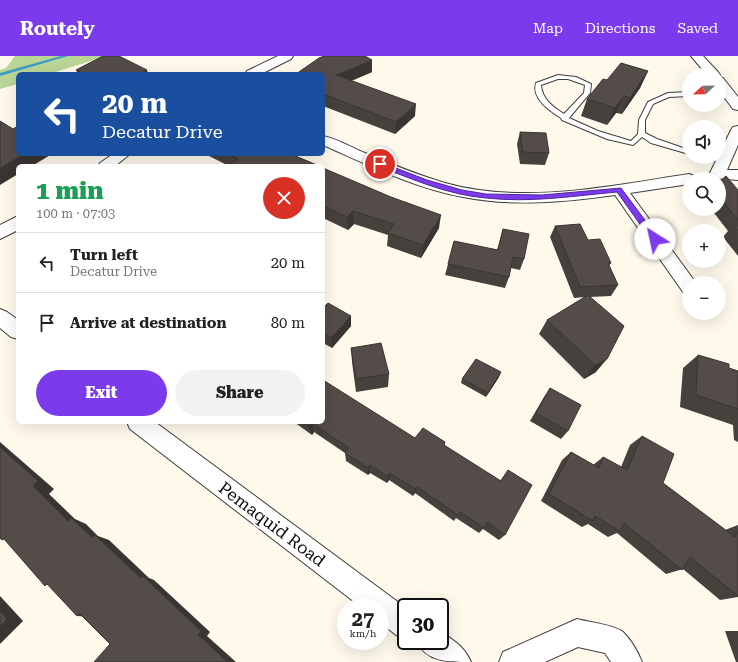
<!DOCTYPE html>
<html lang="en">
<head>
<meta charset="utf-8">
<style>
  :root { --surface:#fff; --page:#f2f2f2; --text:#222; --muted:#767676; --line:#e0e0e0; --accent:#7c3aed }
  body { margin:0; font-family:"Roboto Serif",serif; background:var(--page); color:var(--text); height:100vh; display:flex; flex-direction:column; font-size:15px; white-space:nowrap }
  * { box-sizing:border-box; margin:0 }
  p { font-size:13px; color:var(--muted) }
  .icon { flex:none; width:22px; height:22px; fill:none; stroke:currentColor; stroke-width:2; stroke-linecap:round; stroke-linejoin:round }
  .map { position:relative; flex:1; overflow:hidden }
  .drawer { position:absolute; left:16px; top:108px; width:309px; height:260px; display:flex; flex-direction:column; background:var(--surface); border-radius:6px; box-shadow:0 4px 16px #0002 }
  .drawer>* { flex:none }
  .hud { position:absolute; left:16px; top:16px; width:309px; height:84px; border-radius:6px; box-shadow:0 4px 16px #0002; background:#1a4fa0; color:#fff; overflow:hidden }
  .needle { width:26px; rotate:248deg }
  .controls { position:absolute; left:682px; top:12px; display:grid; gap:8px }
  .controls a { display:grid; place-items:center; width:44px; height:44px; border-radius:50%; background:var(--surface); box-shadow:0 4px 16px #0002; font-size:20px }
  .speed { position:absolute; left:337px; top:542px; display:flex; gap:8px; font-size:20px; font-weight:700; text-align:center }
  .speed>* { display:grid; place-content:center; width:52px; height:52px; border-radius:50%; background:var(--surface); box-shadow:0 4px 16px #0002; line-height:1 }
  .speed small { font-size:10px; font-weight:400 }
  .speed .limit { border:2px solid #111; border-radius:6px; background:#fff; color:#111 }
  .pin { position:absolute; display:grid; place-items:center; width:34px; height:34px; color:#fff; margin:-17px; border:2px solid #fff; border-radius:50%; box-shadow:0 1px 4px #0007 }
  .me { position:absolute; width:44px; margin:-22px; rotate:325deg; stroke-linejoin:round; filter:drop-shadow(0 0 3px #0008) }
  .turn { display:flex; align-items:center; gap:14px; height:84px; padding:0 20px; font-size:18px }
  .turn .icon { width:52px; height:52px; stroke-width:2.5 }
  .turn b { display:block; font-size:28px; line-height:34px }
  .round { display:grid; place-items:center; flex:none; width:42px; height:42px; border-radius:21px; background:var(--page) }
  .summary { display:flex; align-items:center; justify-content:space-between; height:68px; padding:0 20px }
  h1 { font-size:24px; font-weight:800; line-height:30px; color:#1e9e55 }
  .primary-button { display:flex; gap:8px; margin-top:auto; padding:8px 20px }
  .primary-button a { flex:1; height:46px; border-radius:24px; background:var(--accent); color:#fff; font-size:16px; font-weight:800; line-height:46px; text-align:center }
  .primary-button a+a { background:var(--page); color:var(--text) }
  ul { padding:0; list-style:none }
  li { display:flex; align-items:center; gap:12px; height:60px; padding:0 20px; border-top:1px solid var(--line) }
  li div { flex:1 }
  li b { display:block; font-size:15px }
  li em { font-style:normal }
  header { display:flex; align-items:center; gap:24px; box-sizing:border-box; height:56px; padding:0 20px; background:var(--accent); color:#fff }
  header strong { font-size:19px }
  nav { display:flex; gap:22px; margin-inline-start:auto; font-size:14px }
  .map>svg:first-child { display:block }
</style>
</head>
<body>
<header>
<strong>Routely</strong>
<nav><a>Map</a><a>Directions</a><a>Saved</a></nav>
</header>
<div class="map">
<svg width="738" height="606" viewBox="0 0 738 606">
  <rect width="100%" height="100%" fill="#fef9eb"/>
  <!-- forest -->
  <path fill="#b9d697" d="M15 0H107L49 18H18V28L0 33V14L6 12Z"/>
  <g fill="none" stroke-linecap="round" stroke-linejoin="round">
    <!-- stream -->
    <path fill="#3d9cc6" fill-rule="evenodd" d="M61 0H68L0 20V17Z"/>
    <!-- lane casing -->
    <g stroke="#3e3e3e" stroke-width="2">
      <path id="lane" d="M558 19 576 21 591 28 590 37 569 62 598 75 631 85 638 78 639 64 648 46 668 37 689 36V40L669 41 653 48 645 64V77L657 83 689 94V98L651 87 642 81 633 89 607 83 562 64 561 62C550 55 531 42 536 27ZM558 23H568L585 29 584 37 564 58C553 51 542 43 541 29Z
        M719 37 732 40 733 41 730 43 719 41Z
        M706 101H719L728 104 724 106 707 103Z"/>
    </g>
    <!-- street casing -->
    <g stroke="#3e3e3e" stroke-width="2">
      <path id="street" d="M278 0H293L291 3 261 18H245L247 15Z
        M691 0H703L718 16 720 19 719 21V19H707Z
        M719 21 723 22 738 41V54L733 53 719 34Z
        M738 70V89L727 114H738V124L712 122 709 119 731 74 733 71Z
        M323 80C337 83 351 91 365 97 391 108 418 119 445 127 524 149 610 130 689 118L694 120 697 123H689V128L630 137 696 227H689V238L683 236 615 139C565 146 514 151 463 141 414 132 368 109 323 89Z
        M113 98H130L115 110H98L100 107Z
        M18 160V174L0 183V169Z
        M0 253 7 256 18 264V283L11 281 0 272Z
        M127 366H155L406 552V583L396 579 380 566V551H361L130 373Z
        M577 563C588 566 615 569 623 576 631 584 638 596 642 606H611L605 597 578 591 545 606H499L503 596Z
        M440 575C454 585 464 590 471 606 447 606 427 606 416 585H440Z"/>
    </g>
    <!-- lane -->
    <use href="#lane" fill="#fff" fill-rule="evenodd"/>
    <!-- street -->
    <use href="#street" fill="#fff" fill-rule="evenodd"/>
  </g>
  <!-- wall -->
  <path fill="#47413e" d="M76 14 148 18H78Z
    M648 15 640 32 622 58 616 57 607 69 581 60 587 43 607 24Z
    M372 16 351 25 415 60 395 78 323 50V18Z
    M520 76 549 97 545 109 520 108 517 88Z
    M208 98H291L229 110 209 100Z
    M323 112 439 172 421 202 387 190 388 179 354 168 348 174 323 162Z
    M719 126 738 134V200L723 181 728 175 711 153H719Z
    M555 170 588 184 611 207 609 210 618 229 611 240 590 241 596 316 584 323 539 278 547 264 586 241 574 242 550 181Z
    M503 173 524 203 520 214 511 212 509 221 505 232 445 219 448 208 497 194Z
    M323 252 351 260V270L332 292 323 287Z
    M351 292 389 318 388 331 356 336 352 306Z
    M698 299 729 312 738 315V386L734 384 733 369 680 351 683 312Z
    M499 321 486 341 461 327 462 323Z
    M550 332 568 375 561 383 530 365 544 341Z
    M294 366H323L415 382 445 386 444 389 500 425 508 414 505 479 499 484 483 473 479 477 456 462 454 465 415 437 413 440 389 424 387 427 370 417 368 419 346 405 345 397 314 376 312 379Z
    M642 380 663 427 725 474 738 469V541L720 544 683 513 666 518 617 477 608 481 588 468 582 471 541 445 562 404 571 396 593 409 603 401 621 411 630 389Z
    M725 575H738V606H736Z"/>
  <!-- shaded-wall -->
  <path fill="#3a3532" d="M372 4V16L337 31 336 19Z
    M147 14 148 18H139Z
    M648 15 640 32 622 58 630 42Z
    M624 40 616 57 607 69 615 52Z
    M416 48 415 60 395 78 396 66Z
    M24 98H52L32 110H18V118L0 129V112Z
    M353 155 354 168 348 174 347 161Z
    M441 159 439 172 421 202 423 189Z
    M351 260V270L332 292 331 282Z
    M607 303 596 316 584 323 595 309Z
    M501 316 499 321 486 341 488 337Z
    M312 367 314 376 312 379 309 370Z
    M0 386 54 433 49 438 75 463 86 468 98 480 109 484 149 522 154 524 210 576 207 580 236 606H227L198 579 141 522 92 481 68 465 33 430 0 391Z
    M370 409V417L368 419V412Z
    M390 417 389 424 387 427V420Z
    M417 431 415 437 413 440 415 433Z
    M0 540 23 565 0 588Z
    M79 557 92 561 77 560Z"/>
  <!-- building -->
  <path fill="#534c48" stroke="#3a3532" d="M103 0H119L147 14 139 18H84L76 14Z
    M324 0H365L372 4 336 19 416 48 396 66 323 38V18H296L319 2Z
    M621 7 648 15 630 42 624 40 615 52 587 43 603 23 607 24Z
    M0 65 13 73 18 70V98H24L0 112Z
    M520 76 546 77 549 97 523 96Z
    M229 98H291L319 110H228L238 103Z
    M323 112 391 141 441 159 423 189 388 177 394 168 353 155 347 161 323 150Z
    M726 120 738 134V164L719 140V126Z
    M580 168 588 184 600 183 611 207H608L618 229 580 231 555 170Z
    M738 169V175L733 170Z
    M503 173 529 178 524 203 513 201 509 221 448 208 454 185 498 194Z
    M588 239 624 270 607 303 595 309 547 264Z
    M328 247 351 260 331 282 323 277V252Z
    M381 287 389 318 356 323 351 292Z
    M698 299 729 308V312L738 315V353L696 339Z
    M476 303 501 316 488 337 462 323Z
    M323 324 415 382 423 372 445 386 444 389 501 425 508 414 532 429 505 479 487 466 484 472 460 456 458 459 417 431 415 433 390 417 387 420 370 409 368 412 345 397 349 392 312 367 309 370 304 366H323Z
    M550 332 581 349 568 375 536 357Z
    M642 380 674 398 663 427 735 481 738 475V540L690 501 682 514 624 467 620 475 595 460 593 465 549 438 571 396 599 412 603 401 627 414Z
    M0 391 38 425 33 430 68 465 71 462 92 481 95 479 141 522 143 520 201 575 198 579 227 606H94L110 588 79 557 77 560 47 528 45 530 4 483 2 484 0 482Z
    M0 555 7 563 0 571Z"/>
  <!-- route -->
  <path fill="#7c3aed" stroke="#51269a" d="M380 106 427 124 462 134 486 138 542 139 621 132 659 183 655 186 652 185 617 136C573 140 530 147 486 142 448 139 412 123 378 110L377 108Z"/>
  <g text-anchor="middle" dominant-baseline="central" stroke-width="4" stroke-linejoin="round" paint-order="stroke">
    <!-- near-street labels -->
    <g font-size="17" fill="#0b0b0b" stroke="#fff">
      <text transform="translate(272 468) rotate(37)">Pemaquid Road</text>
    </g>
  </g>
</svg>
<div class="controls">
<a><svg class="needle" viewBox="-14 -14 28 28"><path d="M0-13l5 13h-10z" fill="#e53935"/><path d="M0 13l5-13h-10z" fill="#767676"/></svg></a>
<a><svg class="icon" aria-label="sound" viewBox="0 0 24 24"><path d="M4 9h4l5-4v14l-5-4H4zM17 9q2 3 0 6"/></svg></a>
<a><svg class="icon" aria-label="search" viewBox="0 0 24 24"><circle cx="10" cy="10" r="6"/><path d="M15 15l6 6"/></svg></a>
<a>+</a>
<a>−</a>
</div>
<div class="speed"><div>27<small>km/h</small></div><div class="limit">30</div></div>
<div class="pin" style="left:380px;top:108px;background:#d93025"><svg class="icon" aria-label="arrive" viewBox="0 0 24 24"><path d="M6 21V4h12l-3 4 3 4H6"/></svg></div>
<svg class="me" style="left:655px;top:183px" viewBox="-20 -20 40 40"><circle r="19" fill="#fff"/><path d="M0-13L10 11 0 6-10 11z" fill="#7c3aed"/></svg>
<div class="hud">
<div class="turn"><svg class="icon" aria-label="left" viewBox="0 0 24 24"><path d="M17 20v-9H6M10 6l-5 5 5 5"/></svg><div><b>20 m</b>Decatur Drive</div></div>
</div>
<section class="drawer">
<div class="summary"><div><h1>1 min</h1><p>100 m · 07:03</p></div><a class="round" style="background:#d93025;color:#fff"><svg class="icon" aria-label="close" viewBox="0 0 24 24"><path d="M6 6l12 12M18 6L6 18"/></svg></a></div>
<ul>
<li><svg class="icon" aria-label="left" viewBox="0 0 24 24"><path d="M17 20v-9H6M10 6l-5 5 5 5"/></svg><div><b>Turn left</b><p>Decatur Drive</p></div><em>20 m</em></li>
<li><svg class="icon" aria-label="arrive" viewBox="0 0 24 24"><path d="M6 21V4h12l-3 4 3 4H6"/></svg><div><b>Arrive at destination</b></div><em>80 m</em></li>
</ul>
<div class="primary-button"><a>Exit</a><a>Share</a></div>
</section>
</div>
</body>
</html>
